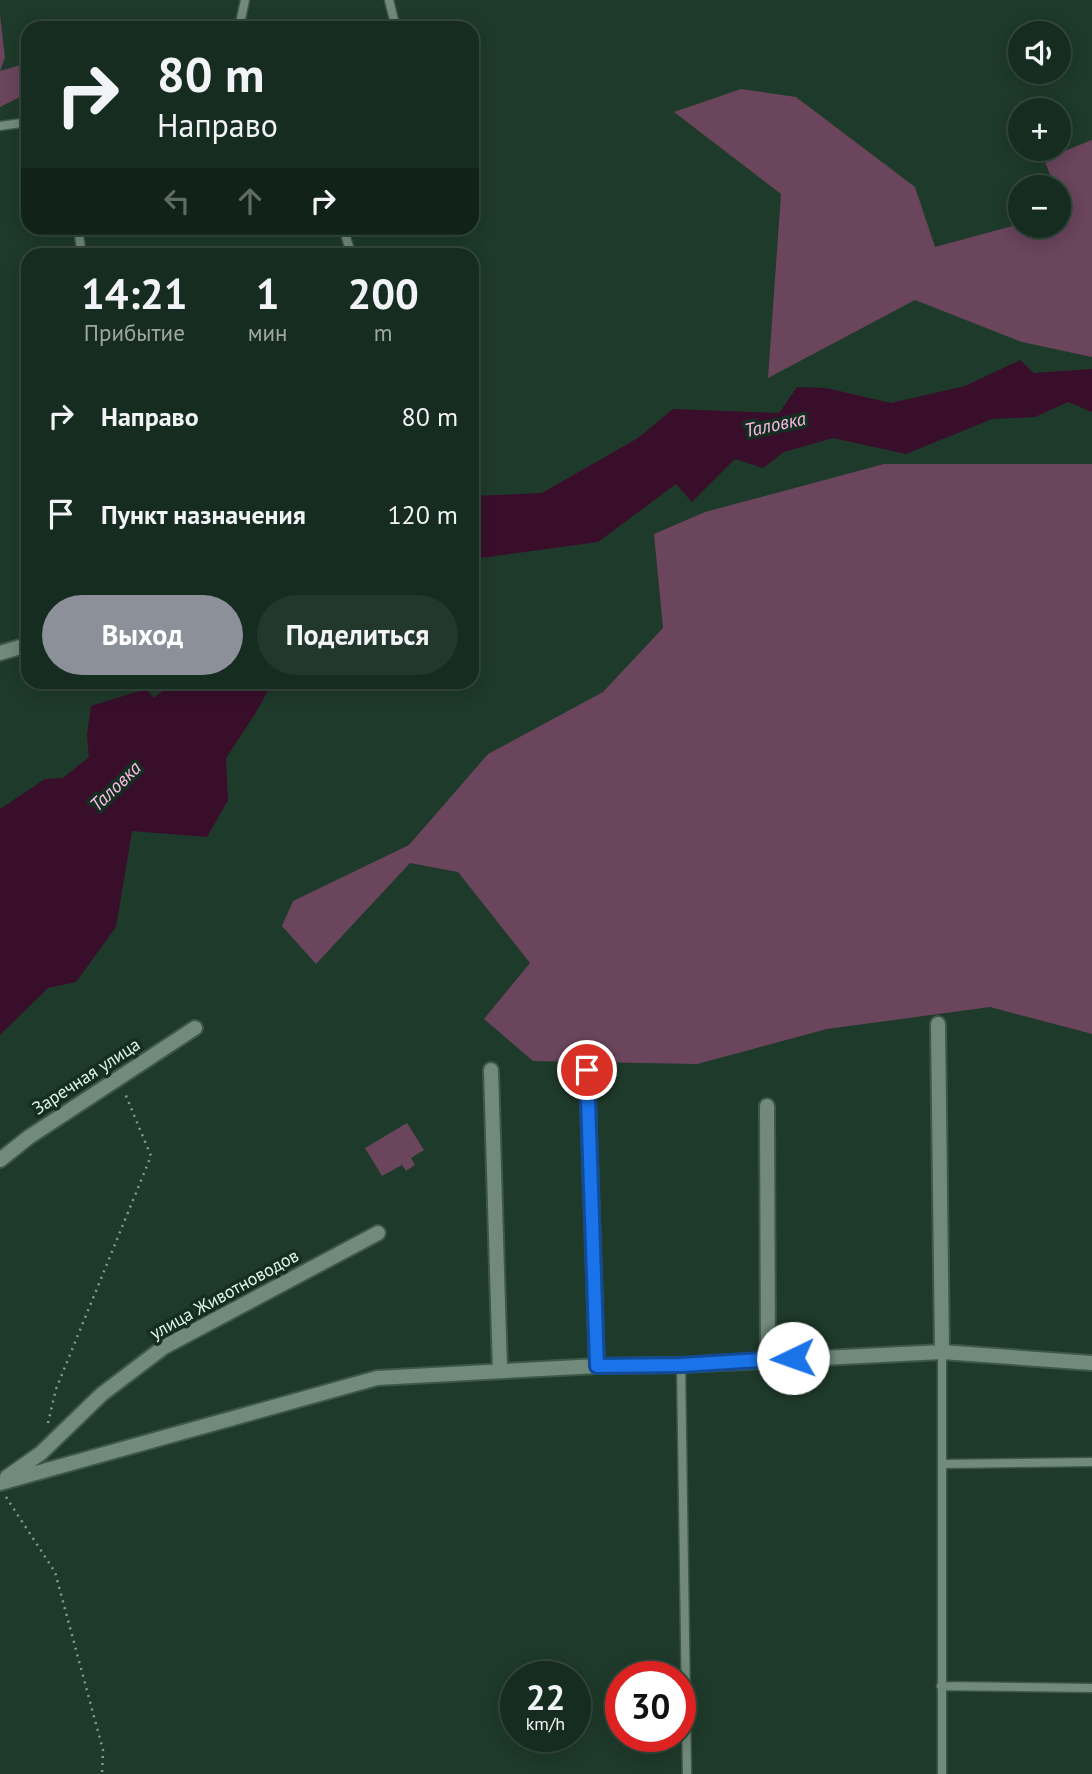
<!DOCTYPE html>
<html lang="ru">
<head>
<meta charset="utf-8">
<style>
  :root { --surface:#162c20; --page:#23382d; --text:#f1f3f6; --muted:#9ea7a5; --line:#35483e; --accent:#8c9099 }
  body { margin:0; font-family:"PT Sans",sans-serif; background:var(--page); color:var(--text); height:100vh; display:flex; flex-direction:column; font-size:26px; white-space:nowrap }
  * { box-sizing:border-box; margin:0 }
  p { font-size:23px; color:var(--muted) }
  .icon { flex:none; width:38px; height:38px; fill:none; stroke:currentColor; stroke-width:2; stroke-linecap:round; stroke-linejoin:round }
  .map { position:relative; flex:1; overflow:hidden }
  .side { position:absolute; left:21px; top:248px; width:458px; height:441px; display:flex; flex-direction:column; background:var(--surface); border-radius:21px; box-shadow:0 4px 18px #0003,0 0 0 2px var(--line) }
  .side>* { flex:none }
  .banner { position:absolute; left:21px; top:21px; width:458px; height:214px; border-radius:21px; box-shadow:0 4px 18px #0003,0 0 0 2px var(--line); background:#162c20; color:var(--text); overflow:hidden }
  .controls { position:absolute; left:1008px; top:21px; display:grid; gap:14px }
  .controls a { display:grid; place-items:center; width:63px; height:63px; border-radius:50%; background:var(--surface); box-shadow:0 4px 18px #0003,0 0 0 2px var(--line); font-size:35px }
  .speed { position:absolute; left:500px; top:1661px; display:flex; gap:14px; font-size:35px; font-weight:700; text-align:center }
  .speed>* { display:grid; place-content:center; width:91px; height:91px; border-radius:50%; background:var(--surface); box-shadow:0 4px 18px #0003,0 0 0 2px var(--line); line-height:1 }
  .speed small { font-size:18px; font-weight:400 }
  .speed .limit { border:10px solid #d22; background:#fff; color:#111 }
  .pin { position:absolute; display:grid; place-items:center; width:60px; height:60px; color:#fff; margin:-30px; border:4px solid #fff; border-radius:50%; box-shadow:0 2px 7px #0007 }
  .me { position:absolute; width:77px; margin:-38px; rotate:267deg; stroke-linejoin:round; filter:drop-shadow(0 0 5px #0008) }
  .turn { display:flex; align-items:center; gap:24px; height:147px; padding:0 21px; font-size:32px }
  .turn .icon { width:91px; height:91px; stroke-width:2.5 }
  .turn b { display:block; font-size:49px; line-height:60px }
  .lanes { display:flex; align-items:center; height:66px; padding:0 21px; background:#0003; justify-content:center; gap:35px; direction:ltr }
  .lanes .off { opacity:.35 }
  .eta { display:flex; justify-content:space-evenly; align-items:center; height:119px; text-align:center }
  .eta b { font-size:42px; font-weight:700; line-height:49px }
  .button { display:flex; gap:14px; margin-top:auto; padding:14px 21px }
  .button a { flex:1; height:80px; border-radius:42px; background:var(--accent); color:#fff; font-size:28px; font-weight:700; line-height:80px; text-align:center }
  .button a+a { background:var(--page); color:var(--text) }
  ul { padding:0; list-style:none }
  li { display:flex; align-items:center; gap:21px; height:98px; padding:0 21px }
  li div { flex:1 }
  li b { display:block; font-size:26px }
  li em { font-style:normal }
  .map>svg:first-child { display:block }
</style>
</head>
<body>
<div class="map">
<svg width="1092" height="1774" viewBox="0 0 1092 1774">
  <rect width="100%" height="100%" fill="#1e3a2a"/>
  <!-- green -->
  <path fill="#6a455c" d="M0 15 5 58 0 71 28 63V93L0 107Z
    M209 20 207 28H111L115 26Z
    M741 89 796 97 915 187 935 247 1020 224 1059 226V214L1064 212 1059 198V187H1055L1044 159 1092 140V357L1022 342 915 300 768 378 781 194 674 112Z
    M884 464H1092V1034L990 1007 827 1029 697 1064 533 1061 484 1019 530 963 458 872 410 863 316 964 282 926 293 901 409 845 488 754 603 692 663 628 654 534 705 512Z
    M407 1123 424 1150 411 1158 415 1165 406 1171 402 1165 382 1176 365 1148Z"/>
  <!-- water -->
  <path fill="#390e2b" d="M1020 360 1034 373 1092 369V412L1068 402 1035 417 992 419 906 454 833 438 784 452 763 468 735 459 692 502 676 484 598 542 473 559V496L542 493 638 438 673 409 779 413 797 387 826 388 891 403 965 386Z
    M173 682 272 683 255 714 226 758 228 800 207 837 132 831 116 927 76 982 48 988 0 1035V809L45 779 63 778 89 757 87 735 91 706 146 689 154 698Z"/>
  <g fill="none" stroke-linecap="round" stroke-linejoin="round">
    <!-- service casing -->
    <g stroke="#3d5848" stroke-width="11">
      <path id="service" d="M389 0 396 28
        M239 28 245 0
        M0 126 28 122
        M78 228 82 256
        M343 228 352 256
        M942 1352V1774
        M681 1365 687 1774
        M942 1464 1092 1462
        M941 1686 1092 1688"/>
    </g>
    <!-- minor casing -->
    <g stroke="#3d5848" stroke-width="18">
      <path id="minor" d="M0 653 20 647
        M938 1024 942 1352
        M491 1070 500 1371
        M587 1070 597 1366
        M767 1106 768 1359
        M0 1160 29 1137 195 1028
        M7 1477 41 1453 102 1394 164 1347 378 1233
        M0 1483 377 1378 597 1366 681 1365 942 1352 1092 1363"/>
    </g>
    <!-- path -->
    <path stroke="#859b8d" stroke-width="2.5" stroke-dasharray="2 5" stroke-linecap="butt" d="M48 1423 56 1389 151 1156 124 1091
      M6 1497 55 1572 103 1750 102 1774"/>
    <!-- service -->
    <use href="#service" stroke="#728a7b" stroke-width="8"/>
    <!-- minor -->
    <use href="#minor" stroke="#728a7b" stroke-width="14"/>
  </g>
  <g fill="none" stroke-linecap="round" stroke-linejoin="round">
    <!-- route casing -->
    <g stroke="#114b97" stroke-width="18">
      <path id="route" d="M587 1070 597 1366 681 1365 793 1358"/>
    </g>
    <!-- route -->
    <use href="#route" stroke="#1a73e8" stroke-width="12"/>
  </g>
  <g text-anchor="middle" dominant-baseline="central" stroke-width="7" stroke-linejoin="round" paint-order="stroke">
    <!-- street labels -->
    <g font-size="18" fill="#e2f3e8" stroke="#142f21">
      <text transform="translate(86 1076) rotate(-33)">Заречная улица</text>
      <text transform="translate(224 1294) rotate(-29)">улица Животноводов</text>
    </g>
    <!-- water labels -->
    <g font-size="19" font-style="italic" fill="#fdbde4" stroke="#142f21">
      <text transform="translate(775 424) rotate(-12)">Таловка</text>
      <text transform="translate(115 786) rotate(-44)">Таловка</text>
    </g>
  </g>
</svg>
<div class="controls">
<a><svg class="icon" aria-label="sound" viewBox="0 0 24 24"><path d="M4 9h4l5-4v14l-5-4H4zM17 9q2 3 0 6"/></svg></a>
<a>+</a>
<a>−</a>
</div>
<div class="speed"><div>22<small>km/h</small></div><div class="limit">30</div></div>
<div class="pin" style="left:587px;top:1070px;background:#d93025"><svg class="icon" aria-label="arrive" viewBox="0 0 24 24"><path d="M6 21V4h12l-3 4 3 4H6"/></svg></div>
<svg class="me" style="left:793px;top:1358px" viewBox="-20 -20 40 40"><circle r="19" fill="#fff"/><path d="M0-13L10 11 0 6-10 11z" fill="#1a73e8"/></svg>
<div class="banner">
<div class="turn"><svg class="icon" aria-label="right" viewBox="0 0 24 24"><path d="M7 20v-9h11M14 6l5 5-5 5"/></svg><div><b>80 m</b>Направо</div></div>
<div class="lanes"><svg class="icon off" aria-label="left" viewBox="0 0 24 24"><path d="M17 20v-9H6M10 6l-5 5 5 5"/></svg><svg class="icon off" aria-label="ahead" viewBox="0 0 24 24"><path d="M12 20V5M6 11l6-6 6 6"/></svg><svg class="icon" aria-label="right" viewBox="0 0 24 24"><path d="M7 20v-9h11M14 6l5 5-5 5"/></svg></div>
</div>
<section class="side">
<div class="eta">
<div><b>14:21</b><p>Прибытие</p></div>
<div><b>1</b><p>мин</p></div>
<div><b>200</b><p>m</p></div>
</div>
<ul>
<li><svg class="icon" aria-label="right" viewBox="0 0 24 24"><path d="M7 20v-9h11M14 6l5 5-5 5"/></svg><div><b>Направо</b></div><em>80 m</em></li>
<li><svg class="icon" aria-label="arrive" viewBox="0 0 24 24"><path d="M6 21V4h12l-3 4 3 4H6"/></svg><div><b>Пункт назначения</b></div><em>120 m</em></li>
</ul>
<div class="button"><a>Выход</a><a>Поделиться</a></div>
</section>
</div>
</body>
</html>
